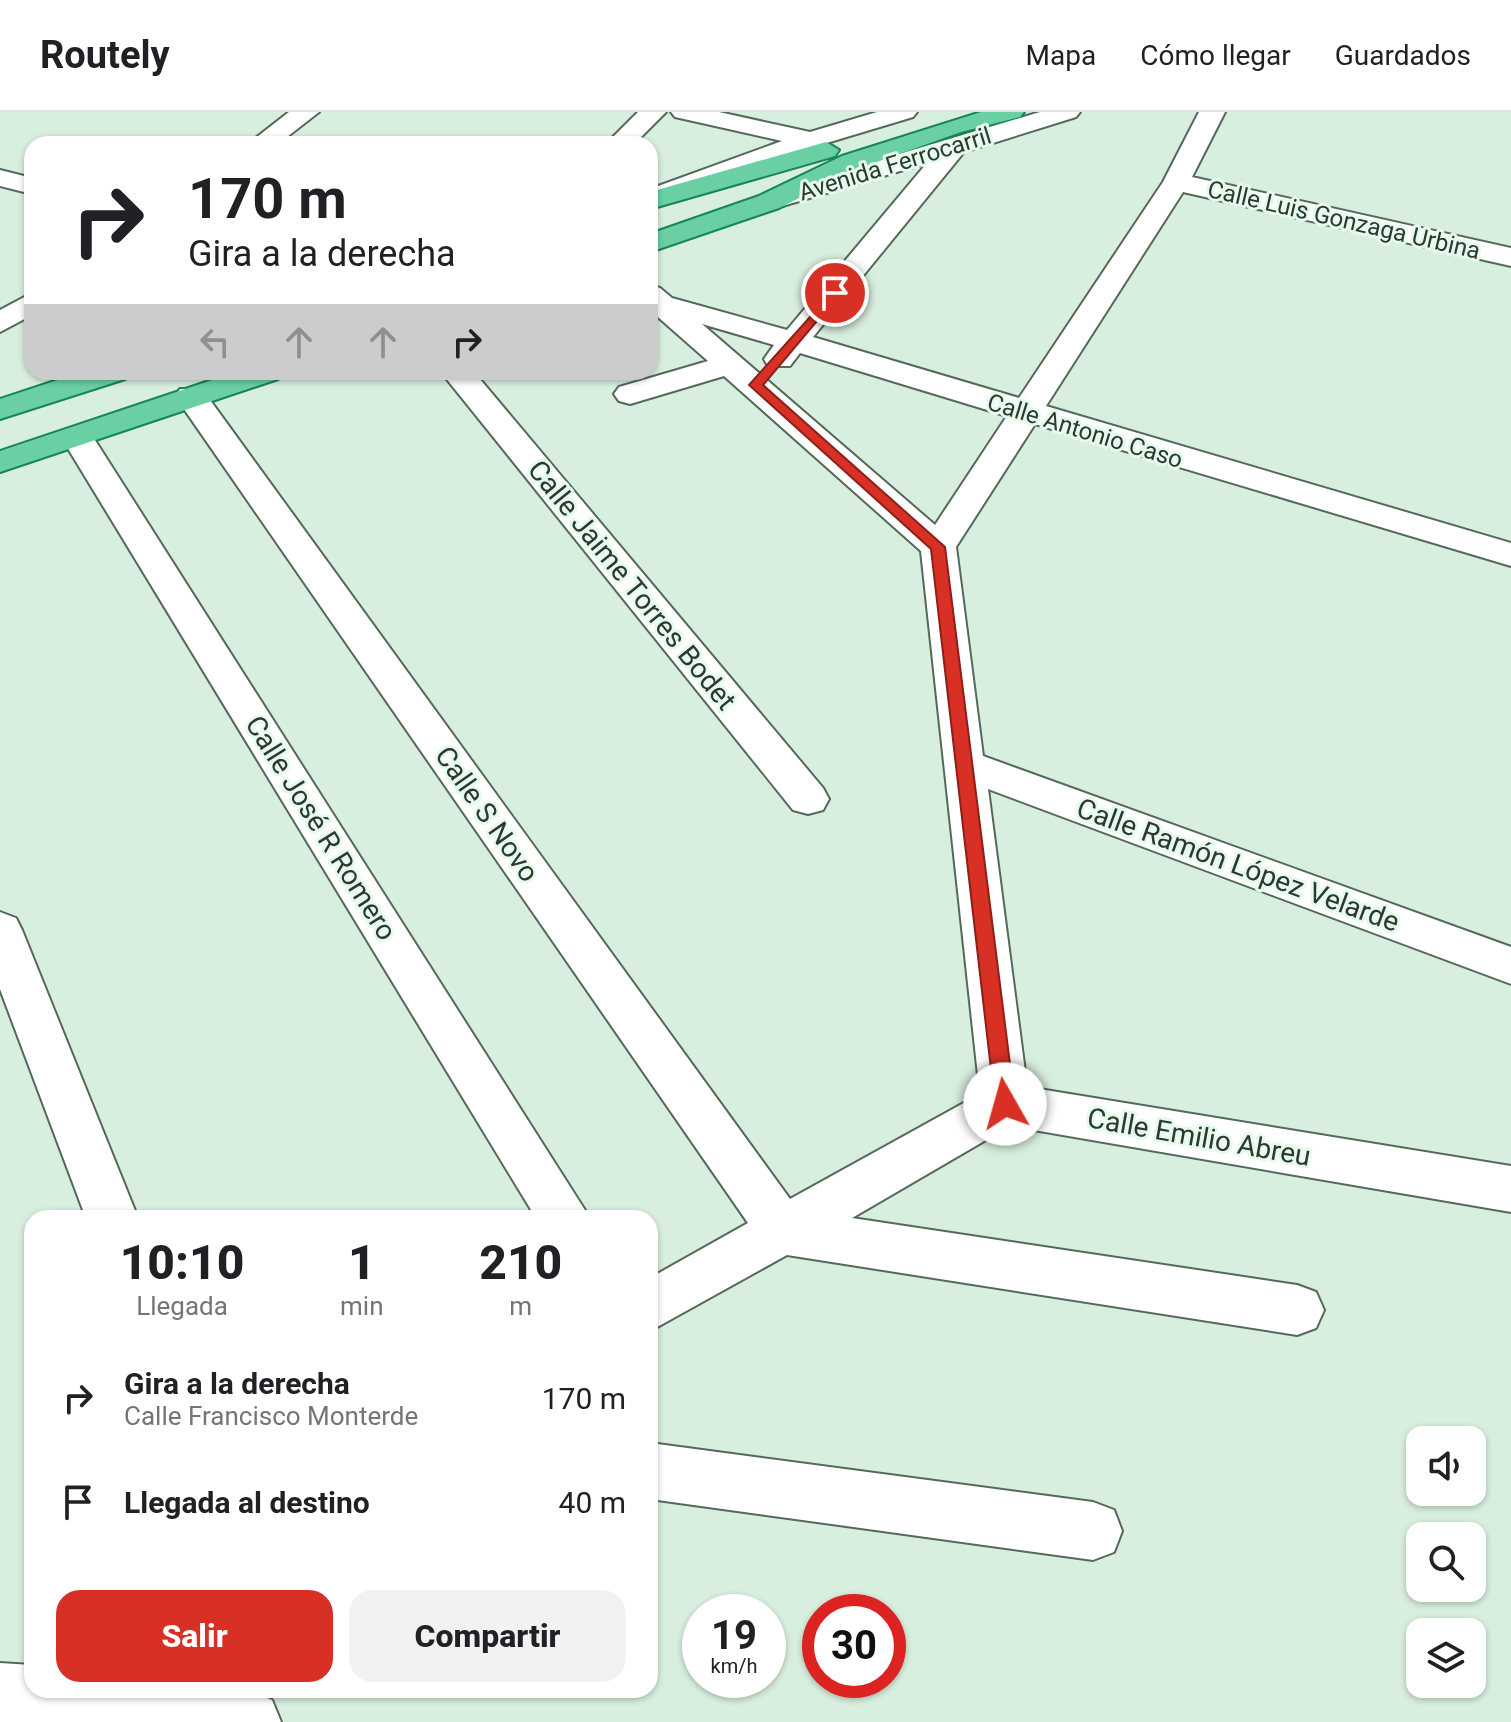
<!DOCTYPE html>
<html lang="es">
<head>
<meta charset="utf-8">
<style>
  :root { --surface:#fff; --page:#f2f2f2; --text:#202124; --muted:#757577; --line:#e0e0e0; --accent:#d93025 }
  body { margin:0; font-family:Roboto,sans-serif; background:var(--page); color:var(--text); height:100vh; display:flex; flex-direction:column; font-size:30px; white-space:nowrap }
  * { box-sizing:border-box; margin:0 }
  p { font-size:26px; color:var(--muted) }
  .icon { flex:none; width:44px; height:44px; fill:none; stroke:currentColor; stroke-width:2; stroke-linecap:round; stroke-linejoin:round }
  .map { position:relative; flex:1; overflow:hidden }
  .sheet { position:absolute; left:24px; top:1098px; width:634px; height:488px; display:flex; flex-direction:column; background:var(--surface); border-radius:24px; box-shadow:0 2px 6px #0004 }
  .sheet>* { flex:none }
  .banner { position:absolute; left:24px; top:24px; width:634px; height:244px; border-radius:24px; box-shadow:0 2px 6px #0004; background:#fff; color:var(--text); overflow:hidden }
  .tools { position:absolute; left:1406px; top:1314px; display:grid; gap:16px }
  .tools a { display:grid; place-items:center; width:80px; height:80px; border-radius:16px; background:var(--surface); box-shadow:0 2px 6px #0004; font-size:40px }
  .speed { position:absolute; left:682px; top:1482px; display:flex; gap:16px; font-size:40px; font-weight:700; text-align:center }
  .speed>* { display:grid; place-content:center; width:104px; height:104px; border-radius:50%; background:var(--surface); box-shadow:0 2px 6px #0004; line-height:1 }
  .speed small { font-size:20px; font-weight:400 }
  .speed .limit { border:12px solid #d22; background:#fff; color:#111 }
  .pin { position:absolute; display:grid; place-items:center; width:68px; height:68px; color:#fff; margin:-34px; border:4px solid #fff; border-radius:50%; box-shadow:0 2px 8px #0007 }
  .me { position:absolute; width:88px; margin:-44px; rotate:353deg; stroke-linejoin:round; filter:drop-shadow(0 0 6px #0008) }
  .turn { display:flex; align-items:center; gap:28px; height:168px; padding:0 32px; font-size:36px }
  .turn .icon { width:104px; height:104px; stroke-width:2.5 }
  .turn b { display:block; font-size:56px; line-height:68px }
  .lanes { display:flex; align-items:center; height:76px; padding:0 32px; background:#0003; justify-content:center; gap:40px; direction:ltr }
  .lanes .off { opacity:.35 }
  .eta { display:flex; justify-content:space-evenly; align-items:center; height:136px; text-align:center }
  .eta b { font-size:48px; font-weight:800; line-height:56px }
  .primary-button { display:flex; gap:16px; margin-top:auto; padding:16px 32px }
  .primary-button a { flex:1; height:92px; border-radius:24px; background:var(--accent); color:#fff; font-size:32px; font-weight:800; line-height:92px; text-align:center }
  .primary-button a+a { background:var(--page); color:var(--text) }
  ul { padding:0; list-style:none }
  li { display:flex; align-items:center; gap:24px; height:104px; padding:0 32px }
  li div { flex:1 }
  li b { display:block; font-size:30px }
  li em { font-style:normal }
  header { display:flex; align-items:center; gap:48px; box-sizing:border-box; height:112px; padding:0 40px; background:var(--surface); border-bottom:2px solid var(--line) }
  header strong { font-size:38px }
  nav { display:flex; gap:44px; margin-inline-start:auto; font-size:28px }
  .map>svg:first-child { display:block }
</style>
</head>
<body>
<header>
<strong>Routely</strong>
<nav><a>Mapa</a><a>Cómo llegar</a><a>Guardados</a></nav>
</header>
<div class="map">
<svg width="1511" height="1610" viewBox="0 0 1511 1610">
  <rect width="100%" height="100%" fill="#d8efdf"/>
  <g fill="none" stroke-linecap="round" stroke-linejoin="round">
    <!-- minor casing -->
    <g stroke="#55695b" stroke-width="4">
      <path id="minor" d="M289 0H319L278 32H248Z
        M638 0H666L634 32H606Z
        M671 0H719L810 20 877 0H917L913 5 820 33 650 94V77L782 29 675 5Z
        M1040 0H1080L1076 5 964 40 813 225 1019 286 1163 70 1199 0H1225L1192 65 1511 136V154L1183 80 1046 294 1511 431V454L1035 312 956 435 983 644 1511 835V872L988 677 1027 975 1511 1054V1100L1010 1014 852 1106 1297 1173 1316 1180 1324 1198 1316 1216 1297 1223 787 1143 650 1219V1166L748 1111 175 284 180 277H202L790 1087 980 982 921 439 724 264 630 292 619 289 614 282 619 275 708 249 650 198V173L660 176 672 186 787 218 927 51 769 98 759 96 755 90 759 84ZM702 212 774 233 764 247 768 254H790L800 241 1007 304 935 413Z
        M0 58 32 66V82L0 74Z
        M32 181V203L0 220V198Z
        M441 260H474L823 676 829 687 823 698 808 702 793 698Z
        M77 315 89 318 93 325 590 1106H536L61 325 65 318Z
        M0 800 16 806 22 818 138 1106H86L0 877Z
        M650 1331 1093 1390 1114 1398 1122 1419 1114 1440 1093 1448 650 1387Z
        M0 1551 32 1553V1578L250 1579 272 1588 281 1610H0Z"/>
    </g>
    <!-- major casing -->
    <g stroke="#158655" stroke-width="4">
      <path id="major" d="M981 0H1024L1020 5 961 20 860 56 779 96 650 140V122L759 84 842 44Z
        M826 30 839 38 835 44 650 97V80Z
        M82 260H130L125 267 0 307V287Z
        M236 260H283L278 267 0 360V339Z"/>
    </g>
    <!-- minor -->
    <use href="#minor" fill="#fff" fill-rule="evenodd"/>
    <!-- major -->
    <use href="#major" fill="#6ad0a4" fill-rule="evenodd"/>
  </g>
  <!-- route -->
  <path fill="#d93025" stroke="#8d1f18" stroke-width="2" d="M835 177 839 178V183L763 273 945 435 1015 992 1005 1001 995 992 931 437 749 273Z"/>
  <g text-anchor="middle" dominant-baseline="central" stroke-width="6" stroke-linejoin="round" paint-order="stroke">
    <!-- far-street labels -->
    <g font-size="24" fill="#2e3731" stroke="#e5fcec">
      <text transform="translate(895 52) rotate(-17)">Avenida Ferrocarril</text>
      <text transform="translate(1344 108) rotate(13)">Calle Luis Gonzaga Urbina</text>
      <text transform="translate(1085 319) rotate(17)">Calle Antonio Caso</text>
    </g>
    <!-- street labels -->
    <g font-size="28" fill="#2e3731" stroke="#e5fcec">
      <text transform="translate(632 473) rotate(51)">Calle Jaime Torres Bodet</text>
      <text transform="translate(487 702) rotate(55)">Calle S Novo</text>
      <text transform="translate(321 716) rotate(58)">Calle José R Romero</text>
      <text transform="translate(1238 753) rotate(20)">Calle Ramón López Velarde</text>
      <text transform="translate(1199 1025) rotate(10)">Calle Emilio Abreu</text>
    </g>
  </g>
</svg>
<div class="tools">
<a><svg class="icon" aria-label="sound" viewBox="0 0 24 24"><path d="M4 9h4l5-4v14l-5-4H4zM17 9q2 3 0 6"/></svg></a>
<a><svg class="icon" aria-label="search" viewBox="0 0 24 24"><circle cx="10" cy="10" r="6"/><path d="M15 15l6 6"/></svg></a>
<a><svg class="icon" aria-label="layers" viewBox="0 0 24 24"><path d="M12 4l9 5-9 5-9-5zM3 14l9 5 9-5"/></svg></a>
</div>
<div class="speed"><div>19<small>km/h</small></div><div class="limit">30</div></div>
<div class="pin" style="left:835px;top:181px;background:#d93025"><svg class="icon" aria-label="arrive" viewBox="0 0 24 24"><path d="M6 21V4h12l-3 4 3 4H6"/></svg></div>
<svg class="me" style="left:1005px;top:992px" viewBox="-20 -20 40 40"><circle r="19" fill="#fff"/><path d="M0-13L10 11 0 6-10 11z" fill="#d93025"/></svg>
<div class="banner">
<div class="turn"><svg class="icon" aria-label="right" viewBox="0 0 24 24"><path d="M7 20v-9h11M14 6l5 5-5 5"/></svg><div><b>170 m</b>Gira a la derecha</div></div>
<div class="lanes"><svg class="icon off" aria-label="left" viewBox="0 0 24 24"><path d="M17 20v-9H6M10 6l-5 5 5 5"/></svg><svg class="icon off" aria-label="ahead" viewBox="0 0 24 24"><path d="M12 20V5M6 11l6-6 6 6"/></svg><svg class="icon off" aria-label="ahead" viewBox="0 0 24 24"><path d="M12 20V5M6 11l6-6 6 6"/></svg><svg class="icon" aria-label="right" viewBox="0 0 24 24"><path d="M7 20v-9h11M14 6l5 5-5 5"/></svg></div>
</div>
<section class="sheet">
<div class="eta">
<div><b>10:10</b><p>Llegada</p></div>
<div><b>1</b><p>min</p></div>
<div><b>210</b><p>m</p></div>
</div>
<ul>
<li><svg class="icon" aria-label="right" viewBox="0 0 24 24"><path d="M7 20v-9h11M14 6l5 5-5 5"/></svg><div><b>Gira a la derecha</b><p>Calle Francisco Monterde</p></div><em>170 m</em></li>
<li><svg class="icon" aria-label="arrive" viewBox="0 0 24 24"><path d="M6 21V4h12l-3 4 3 4H6"/></svg><div><b>Llegada al destino</b></div><em>40 m</em></li>
</ul>
<div class="primary-button"><a>Salir</a><a>Compartir</a></div>
</section>
</div>
</body>
</html>
